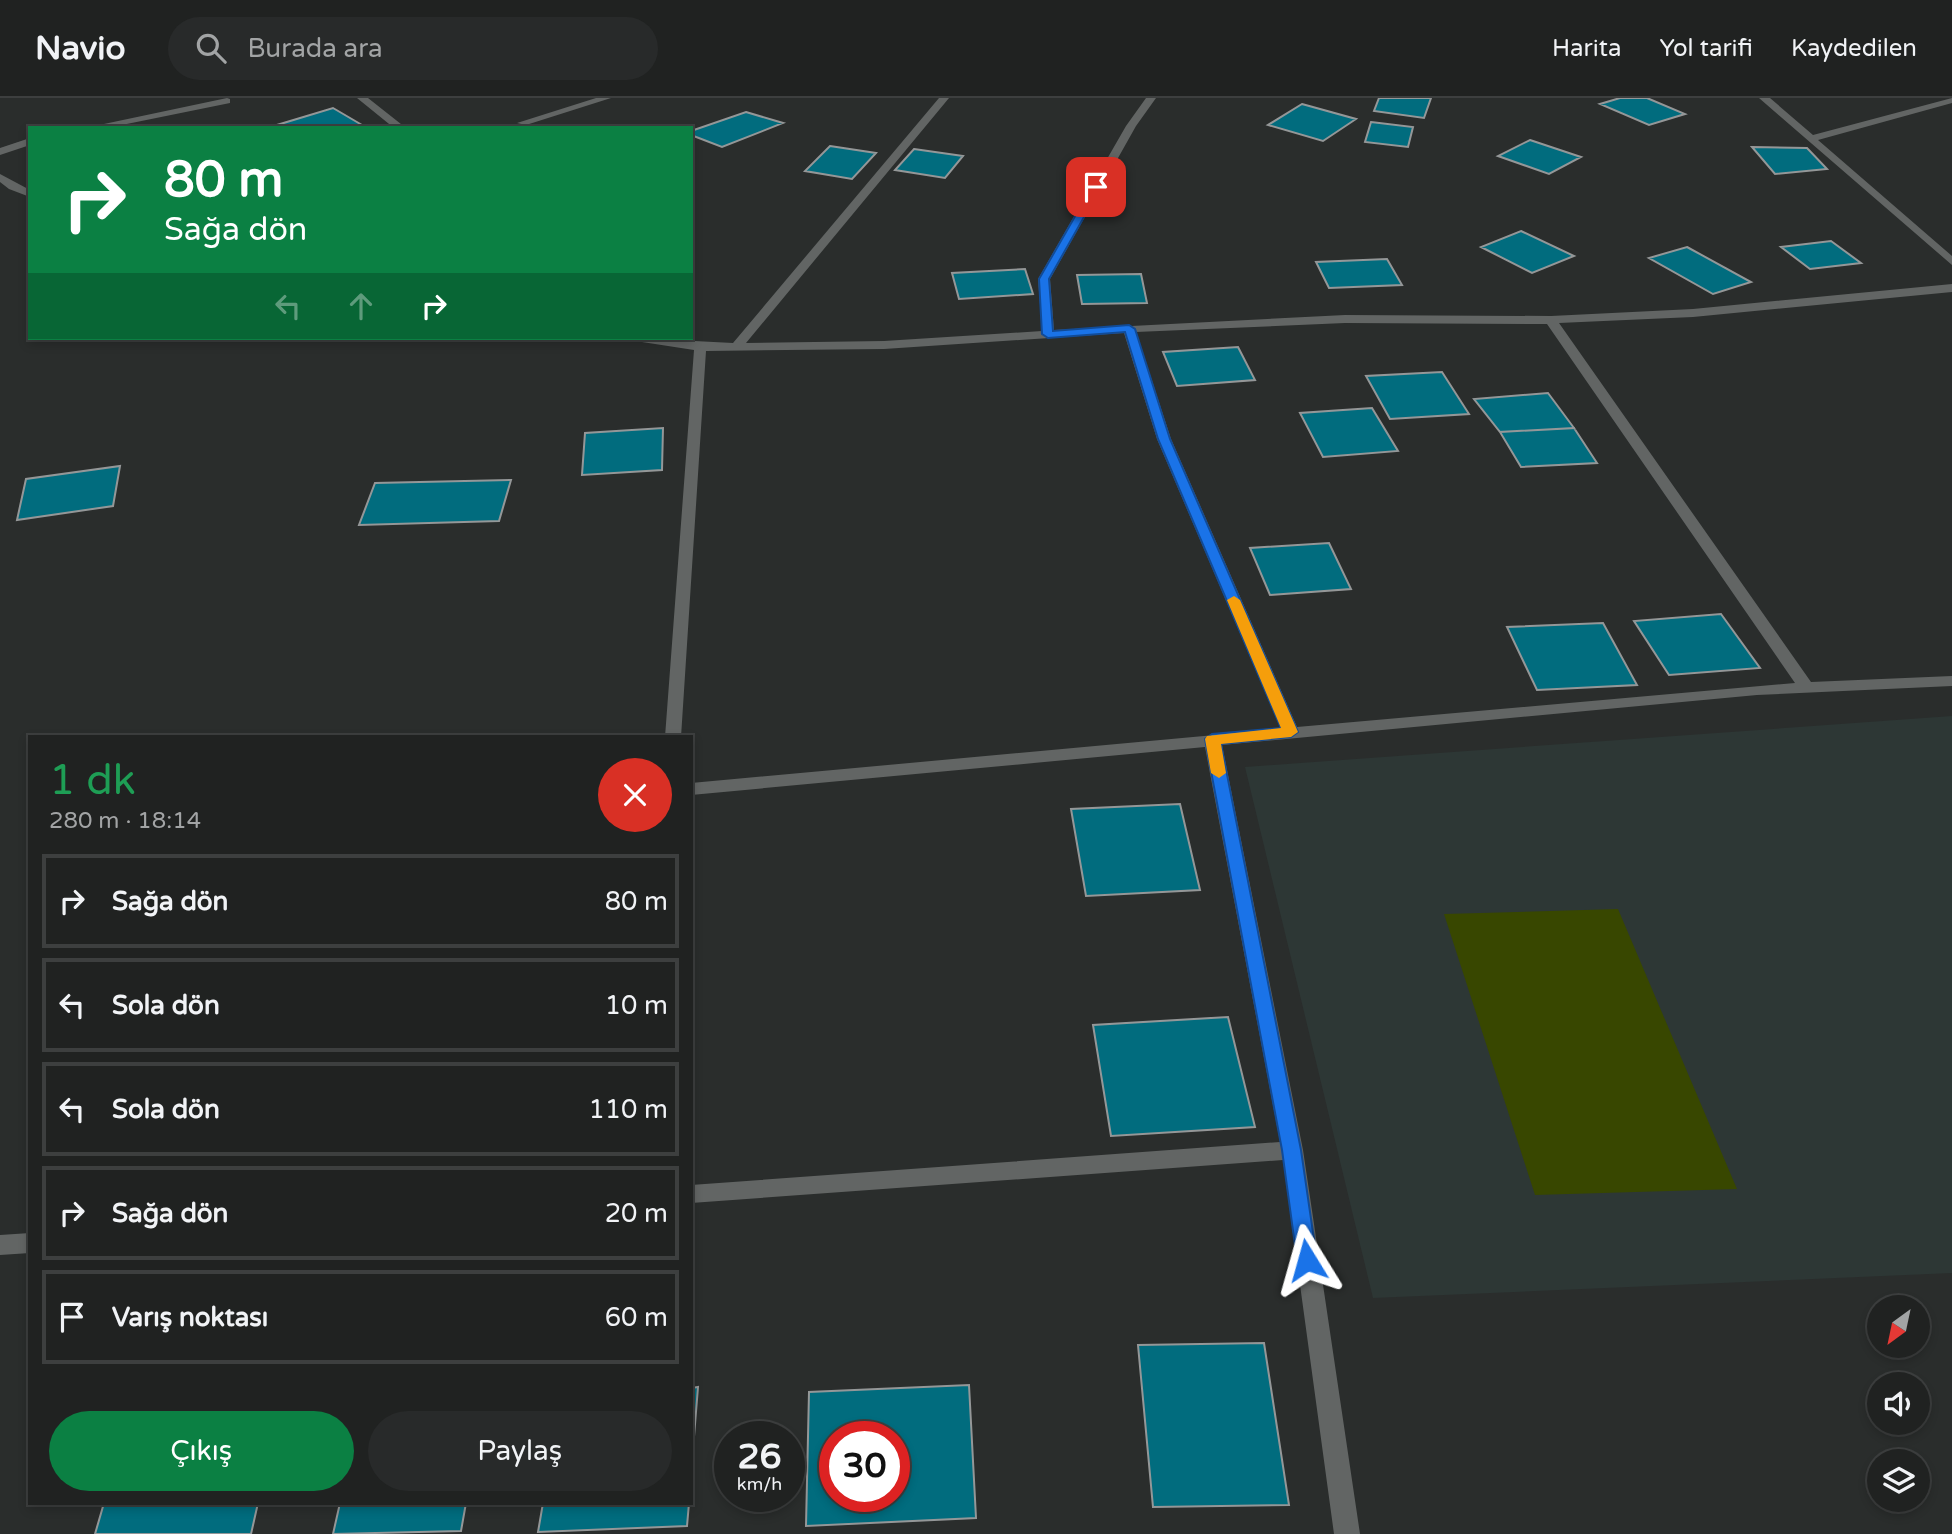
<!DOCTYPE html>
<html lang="tr">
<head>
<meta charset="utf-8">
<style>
  :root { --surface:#202221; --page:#282a2a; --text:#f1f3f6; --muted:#a2a4a5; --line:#3d3f3f; --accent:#0b8043 }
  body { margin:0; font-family:"Varela Round",sans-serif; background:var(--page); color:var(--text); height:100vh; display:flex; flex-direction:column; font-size:26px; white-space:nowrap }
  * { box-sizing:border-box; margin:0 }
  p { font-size:23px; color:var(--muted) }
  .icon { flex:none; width:38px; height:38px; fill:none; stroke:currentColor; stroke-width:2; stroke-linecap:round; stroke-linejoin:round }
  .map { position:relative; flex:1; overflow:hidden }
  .side { position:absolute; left:28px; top:637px; width:665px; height:770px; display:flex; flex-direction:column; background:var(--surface); border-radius:0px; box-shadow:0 4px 10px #0003,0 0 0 2px var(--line) }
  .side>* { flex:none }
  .top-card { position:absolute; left:28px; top:28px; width:665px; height:214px; border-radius:0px; box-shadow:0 4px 10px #0003,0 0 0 2px var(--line); background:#0b8043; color:#fff; overflow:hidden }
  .needle { width:46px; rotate:213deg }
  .tools { position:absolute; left:1867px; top:1197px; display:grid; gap:14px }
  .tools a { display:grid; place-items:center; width:63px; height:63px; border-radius:50%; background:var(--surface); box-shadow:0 4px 10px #0003,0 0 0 2px var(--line); font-size:35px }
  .speed { position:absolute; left:714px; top:1323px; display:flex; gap:14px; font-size:35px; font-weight:700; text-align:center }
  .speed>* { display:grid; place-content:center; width:91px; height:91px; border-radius:50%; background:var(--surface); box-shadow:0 4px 10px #0003,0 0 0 2px var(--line); line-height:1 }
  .speed small { font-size:18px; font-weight:400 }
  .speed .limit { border:10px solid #d22; background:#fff; color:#111 }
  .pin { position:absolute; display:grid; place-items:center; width:60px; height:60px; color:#fff; margin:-30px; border-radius:14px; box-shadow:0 4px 10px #0006 }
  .me { position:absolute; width:77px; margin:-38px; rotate:352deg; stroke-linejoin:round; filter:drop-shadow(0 0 5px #0008) }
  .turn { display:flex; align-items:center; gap:24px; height:147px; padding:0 21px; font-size:32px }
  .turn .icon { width:91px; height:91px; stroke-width:2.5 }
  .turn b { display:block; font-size:49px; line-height:60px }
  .lanes { display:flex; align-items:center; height:66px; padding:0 21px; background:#0003; justify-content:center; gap:35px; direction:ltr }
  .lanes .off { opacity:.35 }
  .round { display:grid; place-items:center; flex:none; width:74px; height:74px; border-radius:37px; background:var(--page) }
  .summary { display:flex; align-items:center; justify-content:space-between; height:119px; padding:0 21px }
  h1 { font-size:42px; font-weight:600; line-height:52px; color:#1e9e55 }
  .button { display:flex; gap:14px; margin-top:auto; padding:14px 21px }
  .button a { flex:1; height:80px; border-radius:42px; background:var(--accent); color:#fff; font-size:28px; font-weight:600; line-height:80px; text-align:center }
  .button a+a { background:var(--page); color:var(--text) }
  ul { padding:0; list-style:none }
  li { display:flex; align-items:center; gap:21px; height:94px; margin:0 14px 10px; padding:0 7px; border:4px solid var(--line); border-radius:0px }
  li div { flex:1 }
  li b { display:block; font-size:26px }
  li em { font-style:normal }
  header { display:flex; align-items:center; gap:42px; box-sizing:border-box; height:98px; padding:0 35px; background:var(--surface); border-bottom:2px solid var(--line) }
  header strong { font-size:33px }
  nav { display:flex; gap:38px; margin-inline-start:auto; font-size:24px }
  .search { width:490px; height:63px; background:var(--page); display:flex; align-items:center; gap:18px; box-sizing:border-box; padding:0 24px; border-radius:38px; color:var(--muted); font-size:26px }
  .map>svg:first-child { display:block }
</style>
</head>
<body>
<header>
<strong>Navio</strong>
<div class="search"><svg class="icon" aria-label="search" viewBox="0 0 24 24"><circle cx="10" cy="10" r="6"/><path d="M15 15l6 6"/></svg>Burada ara</div>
<nav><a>Harita</a><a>Yol tarifi</a><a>Kaydedilen</a></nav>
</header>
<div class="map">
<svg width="1952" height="1436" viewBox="0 0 1952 1436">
  <rect width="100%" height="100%" fill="#2a2d2c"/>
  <!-- built -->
  <path fill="#2d3735" d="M1952 618V1175L1373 1200 1245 669Z"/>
  <!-- green -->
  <path fill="#384700" d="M1618 811 1737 1091 1535 1097 1444 816Z"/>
  <!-- building -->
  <path fill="#016c7e" stroke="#949798" stroke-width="2" fill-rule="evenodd" d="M1379 0H1431L1424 20 1374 13Z
    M1620 0H1647L1685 16 1649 27 1600 6Z
    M1302 6 1356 21 1323 43 1268 27Z
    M333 10 367 30H281L277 27Z
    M746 14 783 25 722 49 691 37V33Z
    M1371 24 1413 29 1408 49 1365 44Z
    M1530 42 1581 59 1549 76 1498 58Z
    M830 48 876 55 852 81 805 73Z
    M1752 49 1807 50 1827 71 1775 76Z
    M914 51 963 58 945 80 895 72Z
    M1521 133 1574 158 1532 175 1481 149Z
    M1831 143 1861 165 1810 171 1781 149Z
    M1687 149 1751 184 1713 196 1649 160Z
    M1387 161 1402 187 1329 190 1316 164Z
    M1025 171 1033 196 959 201 952 175Z
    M1141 176 1147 205 1082 206 1077 177Z
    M1238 249 1255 282 1177 288 1163 254Z
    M1442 274 1469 316 1390 321 1366 278Z
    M1548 295 1574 330 1500 334 1474 301Z
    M1372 310 1398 353 1323 359 1300 315Z
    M663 330 662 372 582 377 585 335Z
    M1574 330 1597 365 1521 369 1500 334Z
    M120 368 113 408 17 422 26 381Z
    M511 382 499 423 359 427 375 385Z
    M1329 445 1351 491 1270 497 1250 450Z
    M1721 516 1760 570 1669 577 1634 523Z
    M1603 525 1637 587 1537 592 1507 529Z
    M1180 706 1200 792 1086 798 1071 711Z
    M1228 919 1255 1029 1111 1038 1093 927Z
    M1264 1245 1289 1407 1153 1409 1138 1247Z
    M969 1287 976 1420 806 1428 809 1294ZM835 1339H894V1398H835Z
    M698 1289 691 1376V1290Z
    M104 1405H258L251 1436H95Z
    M340 1405H466L461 1433 333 1436Z
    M543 1405H689L687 1428 538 1434Z"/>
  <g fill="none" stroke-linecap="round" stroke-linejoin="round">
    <!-- minor -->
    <path fill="#626564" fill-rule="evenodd" d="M227 0 230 1V5L107 30H85Z
      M357 0H368L406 30H394Z
      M596 0H611L526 27 517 25Z
      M939 0H949L746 245 884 243 1042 233 1038 181 1126 28 1146 0H1156L1136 28 1050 181 1054 232 1345 217 1551 218 1693 211 1952 186V194L1693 219 1559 225 1811 584 1952 578V588L1757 597 1222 647 1303 1052 1360 1436H1334L1283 1062 691 1105V1087L1280 1044 1205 649 691 697V685L1281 631 1157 341 1124 235 884 251 706 253 681 639H665L694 252 642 244 636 240 733 245ZM1345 225 1547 226 1795 585 1297 629 1171 341 1136 234Z
      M1759 0H1770L1813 37 1952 0V5L1818 42 1952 158V167Z
      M30 40V47L0 57V50Z
      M0 76 30 92V99L9 91 0 84Z
      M30 1135V1155L0 1157V1137Z"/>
  </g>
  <!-- route -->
  <path fill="#1a73e8" stroke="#114b97" stroke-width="2" d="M1093 87 1101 89 1049 181 1053 233 1129 227 1135 231 1170 341 1298 634 1291 639 1221 646 1301 1052 1317 1162 1314 1168 1307 1171 1300 1168 1297 1162 1282 1052 1205 641 1212 636 1281 630 1158 341 1125 234 1048 240 1042 236 1039 181Z"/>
  <!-- slow -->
  <path fill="#f59e0b" d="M1234 498 1240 502 1298 634 1291 639 1221 646 1226 675 1219 680 1211 675 1205 641 1207 638 1281 630 1227 502Z"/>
</svg>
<div class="tools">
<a><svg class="needle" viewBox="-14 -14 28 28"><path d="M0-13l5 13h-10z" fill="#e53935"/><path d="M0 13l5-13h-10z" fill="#a2a4a5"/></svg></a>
<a><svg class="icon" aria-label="sound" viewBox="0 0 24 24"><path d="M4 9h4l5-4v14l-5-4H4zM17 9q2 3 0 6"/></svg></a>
<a><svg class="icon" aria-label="layers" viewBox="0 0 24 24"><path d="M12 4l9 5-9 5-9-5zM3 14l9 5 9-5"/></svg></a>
</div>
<div class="speed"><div>26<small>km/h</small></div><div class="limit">30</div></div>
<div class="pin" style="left:1096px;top:89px;background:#d93025"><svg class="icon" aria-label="arrive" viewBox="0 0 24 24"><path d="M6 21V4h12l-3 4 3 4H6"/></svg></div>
<svg class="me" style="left:1307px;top:1162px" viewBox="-20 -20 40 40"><path d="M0-17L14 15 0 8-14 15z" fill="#1a73e8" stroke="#fff" stroke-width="4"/></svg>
<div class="top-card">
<div class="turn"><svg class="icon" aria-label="right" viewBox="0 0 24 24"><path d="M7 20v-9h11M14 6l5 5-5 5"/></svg><div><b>80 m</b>Sağa dön</div></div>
<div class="lanes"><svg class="icon off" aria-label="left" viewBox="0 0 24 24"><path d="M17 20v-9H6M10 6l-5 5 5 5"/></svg><svg class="icon off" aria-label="ahead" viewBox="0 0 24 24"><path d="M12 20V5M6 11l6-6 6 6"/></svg><svg class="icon" aria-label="right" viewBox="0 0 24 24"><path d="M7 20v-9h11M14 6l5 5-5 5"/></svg></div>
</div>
<section class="side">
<div class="summary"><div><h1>1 dk</h1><p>280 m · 18:14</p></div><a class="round" style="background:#d93025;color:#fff"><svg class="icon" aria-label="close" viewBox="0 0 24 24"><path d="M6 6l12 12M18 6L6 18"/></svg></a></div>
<ul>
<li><svg class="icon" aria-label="right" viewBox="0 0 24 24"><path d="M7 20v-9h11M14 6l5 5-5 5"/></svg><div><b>Sağa dön</b></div><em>80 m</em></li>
<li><svg class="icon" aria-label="left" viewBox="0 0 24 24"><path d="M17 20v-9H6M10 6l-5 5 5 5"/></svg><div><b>Sola dön</b></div><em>10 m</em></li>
<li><svg class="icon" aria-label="left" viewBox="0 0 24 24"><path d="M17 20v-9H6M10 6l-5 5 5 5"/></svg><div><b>Sola dön</b></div><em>110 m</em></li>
<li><svg class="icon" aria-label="right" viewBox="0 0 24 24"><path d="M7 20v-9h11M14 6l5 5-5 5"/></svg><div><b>Sağa dön</b></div><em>20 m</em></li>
<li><svg class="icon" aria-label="arrive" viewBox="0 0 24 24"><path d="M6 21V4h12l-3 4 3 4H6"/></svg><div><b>Varış noktası</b></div><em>60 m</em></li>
</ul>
<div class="button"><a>Çıkış</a><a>Paylaş</a></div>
</section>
</div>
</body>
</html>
